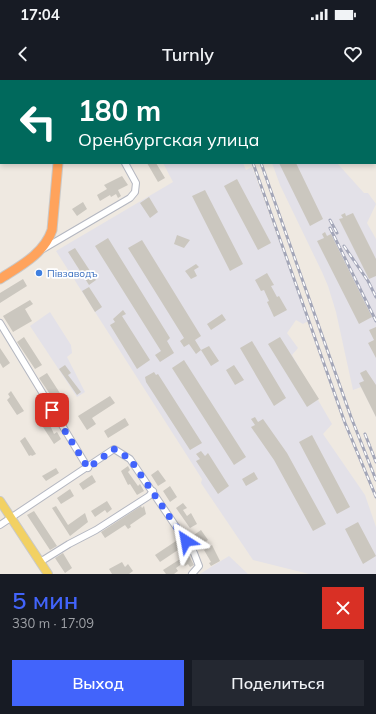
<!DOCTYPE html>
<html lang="ru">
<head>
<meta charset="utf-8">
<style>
  :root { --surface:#171b24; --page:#242831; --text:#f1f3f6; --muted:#9ea1a6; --accent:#4264fb }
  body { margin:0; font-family:Mulish,sans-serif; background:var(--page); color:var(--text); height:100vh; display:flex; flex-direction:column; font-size:15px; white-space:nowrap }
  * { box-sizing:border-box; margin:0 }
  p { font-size:13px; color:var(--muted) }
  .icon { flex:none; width:22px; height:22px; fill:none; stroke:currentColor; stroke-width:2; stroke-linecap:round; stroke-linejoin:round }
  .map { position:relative; height:494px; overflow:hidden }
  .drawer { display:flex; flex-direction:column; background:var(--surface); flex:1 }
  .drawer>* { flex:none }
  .hud { position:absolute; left:0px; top:0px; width:376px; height:84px; box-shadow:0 2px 6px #0003; background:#00695c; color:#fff; overflow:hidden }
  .pin { position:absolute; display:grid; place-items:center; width:34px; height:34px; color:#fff; margin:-17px; border-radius:8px; box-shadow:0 2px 6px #0006 }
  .me { position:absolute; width:44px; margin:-22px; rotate:326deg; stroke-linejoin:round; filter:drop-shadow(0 0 3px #0008) }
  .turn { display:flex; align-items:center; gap:14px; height:84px; padding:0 12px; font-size:18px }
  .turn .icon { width:52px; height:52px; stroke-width:2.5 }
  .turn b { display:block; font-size:28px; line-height:34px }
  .round { display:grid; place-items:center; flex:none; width:42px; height:42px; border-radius:0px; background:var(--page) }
  .summary { display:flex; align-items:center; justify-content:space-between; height:68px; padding:0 12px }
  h1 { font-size:24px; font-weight:600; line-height:30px; color:var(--accent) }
  .button { display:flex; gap:8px; margin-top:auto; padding:8px 12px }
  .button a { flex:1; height:46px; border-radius:0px; background:var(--accent); color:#fff; font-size:16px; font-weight:600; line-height:46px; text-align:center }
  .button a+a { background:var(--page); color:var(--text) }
  .status { display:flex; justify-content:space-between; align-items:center; height:28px; padding:0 20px; background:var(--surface); direction:ltr }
  .status svg { height:11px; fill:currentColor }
  header { display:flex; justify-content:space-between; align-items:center; height:52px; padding:0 12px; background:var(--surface); font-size:18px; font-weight:600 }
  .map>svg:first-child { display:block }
</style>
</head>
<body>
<div class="status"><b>17:04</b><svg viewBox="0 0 49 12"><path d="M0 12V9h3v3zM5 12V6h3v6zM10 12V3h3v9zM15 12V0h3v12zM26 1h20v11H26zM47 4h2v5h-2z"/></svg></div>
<header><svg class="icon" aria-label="back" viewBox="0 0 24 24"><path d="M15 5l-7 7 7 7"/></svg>Turnly<svg class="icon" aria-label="heart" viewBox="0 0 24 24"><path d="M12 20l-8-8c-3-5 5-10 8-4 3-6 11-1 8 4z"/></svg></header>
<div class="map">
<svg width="376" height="494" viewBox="0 0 376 494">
  <rect width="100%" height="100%" fill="#efe9e1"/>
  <!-- industrial -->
  <path fill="#e3e1e8" d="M163 83H243L246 90 252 87 308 241 303 244 296 240 287 253 298 268 292 275 332 344 323 354 365 415 376 447V494H309L253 480 201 403 202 399 56 171 173 102Z
    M272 83H337L364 113H368L376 124 367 143 376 159V337L361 307 353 310 336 232 328 206 322 192 280 105Z
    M50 232 71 265 72 273 67 277 85 312 77 317 30 246Z
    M229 476 248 494H200L211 487Z"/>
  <!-- building -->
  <path fill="#cbc7bf" d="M147 83H156L165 98 158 102Z
    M279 83H296L323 139 310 146Z
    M122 96 128 105 118 110 121 116 118 118 116 114 111 117 110 115 100 121 97 115 107 109 104 105Z
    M237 99 271 163 258 170 224 106Z
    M205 110 243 184 230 191 192 116Z
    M149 117 158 132 150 138 140 123Z
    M83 122 87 129 77 136 72 129Z
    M345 133 346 136 353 133 376 179V196L369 199 339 139 343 138 341 135Z
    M325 152 327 156 331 154 372 237 359 244 317 161 324 158 322 154Z
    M177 155 190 160 184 168 174 164Z
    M108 158 170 258 167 261 174 273 160 282 155 275 161 271 95 166Z
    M142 160 201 256 195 260 201 270 196 274 189 264 184 267 180 261 184 258 128 168Z
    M75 168 96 200 89 205 68 172Z
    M196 184 199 187 194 190 197 196 191 199 185 191Z
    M267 193 274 205 271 206 277 217 279 216 287 230 274 237 267 222 269 221 264 210 261 211 255 200Z
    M23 199 27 206 0 223V213Z
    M89 207 102 227 95 232 82 211Z
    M30 220 33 224 25 229 32 241 13 252 3 236Z
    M123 230 126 234 122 236 150 280 137 289 110 245 115 242 113 239Z
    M222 234 226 240 211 250 207 244Z
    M376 247V278L368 263 374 260 369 250Z
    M24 257 42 285 35 289 17 262Z
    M280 257 319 319 307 327 268 264Z
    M252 261 286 318 274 326 240 268Z
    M209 266 219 281 211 286 201 270Z
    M0 268 10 283 3 288 0 283Z
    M184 280 246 377 234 385 172 288Z
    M65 285 71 293 68 295 81 312 77 315 59 289Z
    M234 285 244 300 235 305 226 290Z
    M366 290 376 305V337L359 303 364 301 360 293Z
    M154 292 156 295 158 294 202 363 190 370 146 302 145 297Z
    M47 293 65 321 58 326 39 298Z
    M11 311 24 331 17 335 7 320 10 317 8 314Z
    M110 316 115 323 92 338 96 344 87 350 78 336Z
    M255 337 258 342 263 339 287 373 326 444 313 451 274 380 251 347 255 345 251 339Z
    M125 338 129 345 108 358 104 351Z
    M49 343 54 354 57 352 61 359 54 364 43 347Z
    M312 355 350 427 337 434 299 362Z
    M25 357 36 374 32 376 31 375 29 376 20 361Z
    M201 371 205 376 208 373 229 406 218 414 196 381 200 379 196 374Z
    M128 386 130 390 128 392 138 406 140 404 144 411 137 415 130 404 128 405 121 391Z
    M56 388 59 393 46 401 42 396Z
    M158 390 166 401 158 406 151 395Z
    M254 392 258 399 246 406 242 399Z
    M92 395 96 402 83 410 79 404Z
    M170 406 177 417 170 422 163 411Z
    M70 409 74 416 61 424 57 418Z
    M107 421 112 429 107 433 105 430 95 437 91 431Z
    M183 423 187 428 183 430 187 436 191 433 197 444 190 448 176 428Z
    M56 426 68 445 85 433 88 442 70 456 52 428Z
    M141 426 142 428 144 426 146 434 130 445 131 447 128 449 125 445 105 458 101 452Z
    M34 431 57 466 50 470 27 435Z
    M358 442 376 476 363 484 345 449Z
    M201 450 208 460 201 465 194 455Z
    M179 459 184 466 160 482 155 475Z
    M212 465 220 481 211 486 209 483 211 482 204 470Z
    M63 473 72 488 65 493 55 478Z
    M188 474 194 485 190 487 188 484 185 486 183 483 176 488 178 491 174 494H166L163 490Z
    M122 482 125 487 128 484 133 491 129 494H112L109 489Z"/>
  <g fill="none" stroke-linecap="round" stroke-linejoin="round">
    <!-- minor casing -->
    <g stroke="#b4b7c1" stroke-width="8">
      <path id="minor" d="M80 0V1
        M362 0V1
        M375 33 376 35
        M375 50H376
        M43 169 130 118 135 112 136 103 125 83
        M0 243 88 388
        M0 445 114 369 130 379 194 473 199 486 192 494
        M40 482 69 464 96 450 149 416 153 411"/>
    </g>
    <!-- major casing -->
    <g stroke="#c9c9c9" stroke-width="10">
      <path id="major" d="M0 421 48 494"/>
    </g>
    <!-- highway casing -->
    <g stroke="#c9c9c9" stroke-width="11">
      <path id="highway" d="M56 0 57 1
        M341 0 342 1
        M74 1 75 0
        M375 63 376 65
        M0 199C20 186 44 174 52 150L58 83"/>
    </g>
    <!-- minor -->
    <use href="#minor" stroke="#fff" stroke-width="6"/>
    <!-- major -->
    <use href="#major" stroke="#f2d163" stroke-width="8"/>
    <!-- highway -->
    <use href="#highway" stroke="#ffa35c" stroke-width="9"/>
    <!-- rail casing -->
    <g stroke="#a3a6b8" stroke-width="3">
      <path id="rail" d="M225 0V1
        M233 0 234 1
        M241 0 242 1
        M253 83 345 343 376 417
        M261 83 351 337 376 400
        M330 140 337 153
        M330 148 376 241
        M344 166 368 201 376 217
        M365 354 376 382"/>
    </g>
    <!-- rail -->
    <use href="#rail" stroke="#fff" stroke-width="1.5" stroke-dasharray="4.5" stroke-linecap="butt"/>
  </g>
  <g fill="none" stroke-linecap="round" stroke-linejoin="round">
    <!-- route -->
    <path stroke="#4264fb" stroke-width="7" stroke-dasharray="0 12.6" d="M52 330 88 388 114 369 130 379 186 461"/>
  </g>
  <!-- markers -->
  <circle fill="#3f7fe0" stroke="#fff" stroke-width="1.5" cx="39" cy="193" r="4"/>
  <g text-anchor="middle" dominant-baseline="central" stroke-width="3.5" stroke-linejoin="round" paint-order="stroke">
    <!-- shop labels -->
    <g font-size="10" fill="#366cbe" stroke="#fff" text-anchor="start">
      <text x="47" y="193">Пiвзаводъ</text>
    </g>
  </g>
</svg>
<div class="pin" style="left:52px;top:330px;background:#d93025"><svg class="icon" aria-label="arrive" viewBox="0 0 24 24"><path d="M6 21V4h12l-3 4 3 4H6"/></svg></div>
<svg class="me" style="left:186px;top:461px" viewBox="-20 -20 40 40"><path d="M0-17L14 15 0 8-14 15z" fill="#4264fb" stroke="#fff" stroke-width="4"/></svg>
<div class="hud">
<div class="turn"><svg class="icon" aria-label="left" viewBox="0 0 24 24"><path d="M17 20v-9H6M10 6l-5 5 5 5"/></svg><div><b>180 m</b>Оренбургская улица</div></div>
</div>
</div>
<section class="drawer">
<div class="summary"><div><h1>5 мин</h1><p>330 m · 17:09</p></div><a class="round" style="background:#d93025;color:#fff"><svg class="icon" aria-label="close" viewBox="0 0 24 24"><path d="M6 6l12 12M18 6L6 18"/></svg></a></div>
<div class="button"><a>Выход</a><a>Поделиться</a></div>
</section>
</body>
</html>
